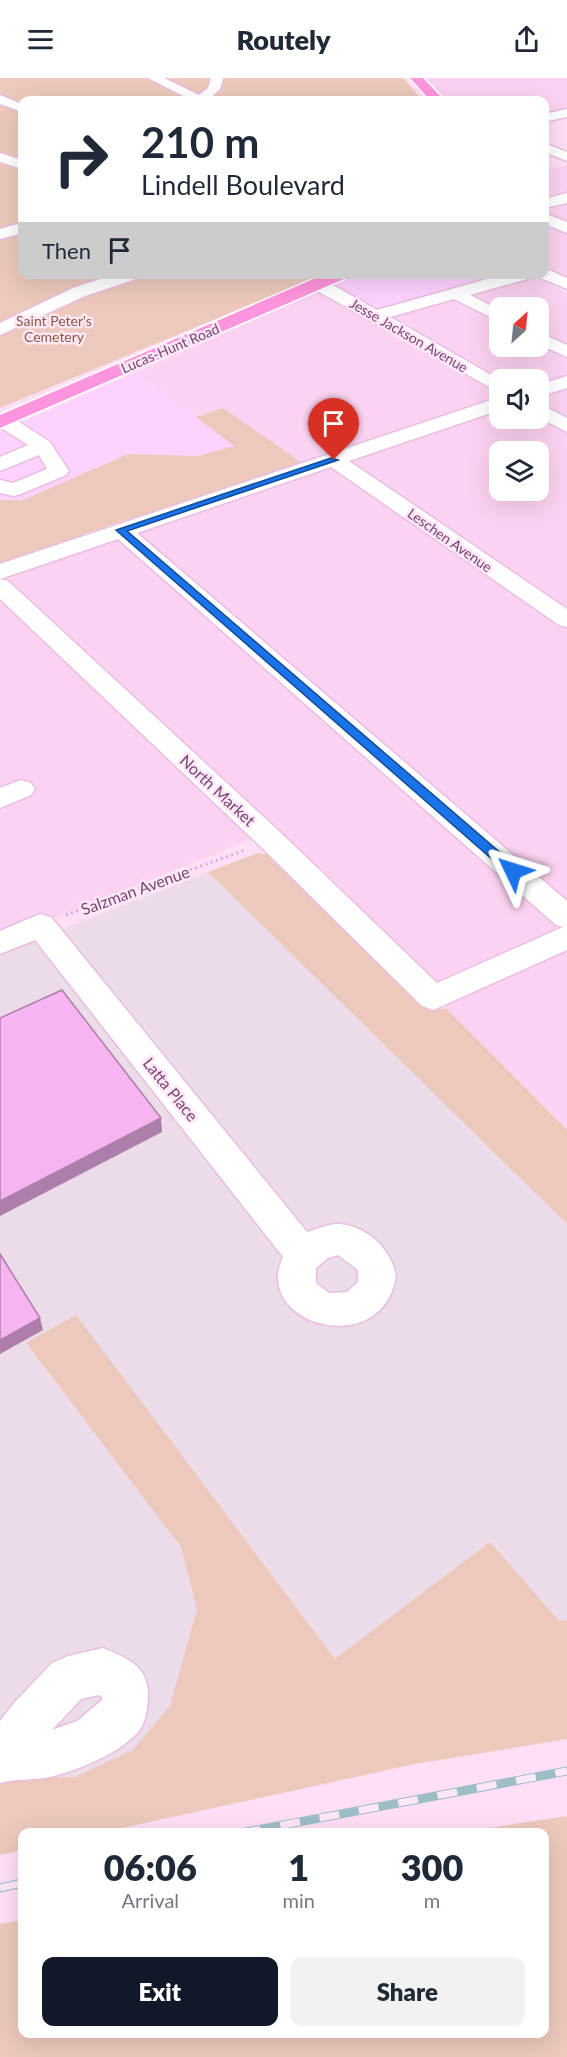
<!DOCTYPE html>
<html lang="en">
<head>
<meta charset="utf-8">
<style>
  :root { --surface:#fff; --page:#f2f2f3; --text:#1f2937; --muted:#747a83; --accent:#111827 }
  body { margin:0; font-family:Lato,sans-serif; background:var(--page); color:var(--text); height:100vh; display:flex; flex-direction:column; font-size:22px; white-space:nowrap }
  * { box-sizing:border-box; margin:0 }
  p { font-size:20px; color:var(--muted) }
  .icon { flex:none; width:33px; height:33px; fill:none; stroke:currentColor; stroke-width:2; stroke-linecap:round; stroke-linejoin:round }
  .map { position:relative; flex:1; overflow:hidden }
  .side { position:absolute; left:18px; top:1750px; width:531px; height:210px; display:flex; flex-direction:column; background:var(--surface); border-radius:12px; box-shadow:0 6px 24px #0002 }
  .side>* { flex:none }
  .top-card { position:absolute; left:18px; top:18px; width:531px; height:183px; border-radius:12px; box-shadow:0 6px 24px #0002; background:#fff; color:var(--text); overflow:hidden }
  .needle { width:39px; rotate:27deg }
  .buttons { position:absolute; left:489px; top:219px; display:grid; gap:12px }
  .buttons a { display:grid; place-items:center; width:60px; height:60px; border-radius:12px; background:var(--surface); box-shadow:0 6px 24px #0002; font-size:30px }
  .pin { position:absolute; display:grid; place-items:center; width:51px; height:51px; color:#fff; margin:-62px -26px; border-radius:50% 50% 50% 0; rotate:-45deg; box-shadow:0 0 6px #0007 }
  .pin .icon { rotate:45deg }
  .me { position:absolute; width:66px; margin:-33px; rotate:311deg; stroke-linejoin:round; filter:drop-shadow(0 0 4px #0008) }
  .turn { display:flex; align-items:center; gap:21px; height:126px; padding:0 24px; font-size:27px }
  .turn .icon { width:78px; height:78px; stroke-width:2.5 }
  .turn b { display:block; font-size:42px; line-height:51px }
  .then { display:flex; align-items:center; height:57px; padding:0 24px; background:#0003; gap:12px; font-size:22px }
  .eta { display:flex; justify-content:space-evenly; align-items:center; height:102px; text-align:center }
  .eta b { font-size:36px; font-weight:800; line-height:42px }
  .primary-button { display:flex; gap:12px; margin-top:auto; padding:12px 24px }
  .primary-button a { flex:1; height:69px; border-radius:12px; background:var(--accent); color:#fff; font-size:24px; font-weight:800; line-height:69px; text-align:center }
  .primary-button a+a { background:var(--page); color:var(--text) }
  header { display:flex; justify-content:space-between; align-items:center; height:78px; padding:0 24px; background:var(--surface); font-size:27px; font-weight:800 }
  .map>svg:first-child { display:block }
</style>
</head>
<body>
<header><svg class="icon" aria-label="menu" viewBox="0 0 24 24"><path d="M4 6h16M4 12h16M4 18h16"/></svg>Routely<svg class="icon" aria-label="share" viewBox="0 0 24 24"><path d="M12 15V3M7 8l5-5 5 5M5 13v7h14v-7"/></svg></header>
<div class="map">
<svg width="567" height="1979" viewBox="0 0 567 1979">
  <rect width="100%" height="100%" fill="#fedff5"/>
  <!-- residential -->
  <path fill="#fbd2f1" fill-rule="evenodd" d="M426 0H567V31L549 35 545 31 544 22H533L529 19 447 22Z
    M567 87V201L545 190 544 93Z
    M532 198 567 215V1052L447 931 421 895 8 504 11 499 24 491 316 395 223 330 196 339 137 294 315 215ZM500 230H538V268H500ZM500 302H538V340H500ZM500 374H538V412H500Z
    M0 514 116 629 252 761 0 862Z"/>
  <!-- commercial -->
  <path fill="#fed2ff" d="M359 197H516L380 234 335 209 336 206Z
    M137 294 235 368 198 378 128 376 23 422H0V354Z"/>
  <!-- industrial -->
  <path fill="#ecdbe9" d="M208 794 567 1146V1542L559 1543 490 1464 335 1581 75 1237 26 1266 181 1469 197 1531 170 1628 133 1672 75 1699 0 1701V876Z"/>
  <!-- green -->
  <path fill="#ecc9bc" d="M0 0H403L423 22H22V196L322 197 0 330Z
    M223 330 305 387 150 439 129 441 84 456 85 460 0 486V422H23L128 376 198 378 234 368 196 339Z
    M258 775 271 777 426 929 447 931 567 1052V1146L208 794Z
    M76 1237 335 1581 490 1464 559 1543 567 1542V1661L415 1686 99 1755H22V1772L0 1777V1701L75 1699 133 1672 170 1628 197 1531 181 1469 26 1265Z
    M567 1738V1979H0V1846L22 1842V1956H544V1755H457Z"/>
  <g fill="none" stroke-linecap="round" stroke-linejoin="round">
    <!-- minor casing -->
    <g stroke="#e8bfe1" stroke-width="3">
      <path id="minor" d="M148 0H164L199 17 208 10 211 0H223L220 11 208 22H191Z
        M0 17 22 26V34L0 26Z
        M567 31V39L544 44V36Z
        M544 65 567 74V83L544 74Z
        M0 75 22 82V91L0 84Z
        M567 115V125L544 130V121Z
        M544 135 567 144V155L544 146Z
        M22 145V155L0 161V151Z
        M544 190 567 200V211L538 199 537 196H544Z
        M115 196H141L139 200 85 218 0 257V245L73 210Z
        M505 196H533L531 200 470 217 500 232V244L454 221 390 239 500 302V315L312 210 310 206 318 201 324 202 377 232Z
        M538 254 567 267V279L538 266Z
        M567 298V310L538 319V307Z
        M500 319V332L349 383 567 531V549L559 547 331 389 137 455 567 823V872L433 932 422 928 261 769 0 521V501L8 503 281 755 437 905 563 849 556 847 118 461 0 501V486Z
        M538 325 567 340V354L538 339Z
        M3 336 10 338 50 364 69 393 66 397 21 416 14 418 0 415V402L13 405 47 391 39 377 0 393V379L28 367 0 349V337Z
        M21 702 31 705 35 711 31 717 0 730V710Z
        M40 836 51 839 307 1154C317 1151 330 1145 340 1146 368 1149 390 1170 396 1197 385 1283 251 1248 283 1179L35 862 0 876V853ZM338 1177 358 1192V1204L347 1214 329 1215 316 1205V1190L328 1180Z
        M103 1570C127 1580 150 1589 148 1619 147 1629 147 1640 141 1650 125 1673 81 1691 54 1698 37 1703 17 1700 0 1705V1643L14 1625 52 1585 68 1578ZM99 1617 102 1619V1622L77 1643 52 1652 81 1621Z"/>
    </g>
    <!-- major casing -->
    <g stroke="#fff" stroke-width="3">
      <path id="major" d="M410 0H423L444 22H430Z
        M325 196H348L346 200 0 350V337Z"/>
    </g>
    <!-- path -->
    <path stroke="#da97d6" stroke-width="3" stroke-dasharray="1.5 4" stroke-linecap="butt" d="M66 837 245 772"/>
    <!-- minor -->
    <use href="#minor" fill="#fff" fill-rule="evenodd"/>
    <!-- major -->
    <use href="#major" fill="#ff95de" fill-rule="evenodd"/>
    <!-- rail casing -->
    <g stroke="#9dbec7" stroke-width="9">
      <path id="rail" d="M241 1755 567 1693
        M0 1810 22 1805"/>
    </g>
    <!-- rail -->
    <use href="#rail" stroke="#ffe7f8" stroke-width="7" stroke-dasharray="20" stroke-linecap="butt"/>
  </g>
  <!-- shaded-wall -->
  <path fill="#ac7ea9" d="M161 1040 162 1054 0 1138V1123Z
    M40 1240 43 1252 0 1276V1262Z"/>
  <!-- building -->
  <path fill="#f6b4f1" stroke="#ac7ea9" stroke-width="1.5" d="M62 912 161 1040 0 1123V940Z
    M0 1176 40 1240 0 1262Z"/>
  <!-- route -->
  <path fill="#1a73e8" stroke="#114b97" stroke-width="1.5" d="M331 380 338 382 127 453 518 790V796H509L116 452Z"/>
  <g text-anchor="middle" dominant-baseline="central" stroke-width="5" stroke-linejoin="round" paint-order="stroke">
    <!-- far-park labels -->
    <g font-size="14" fill="#895c40" stroke="#ffe7f8">
      <text x="54" y="242">Saint Peter's<tspan x="54" dy="16">Cemetery</tspan></text>
    </g>
    <!-- far-street labels -->
    <g font-size="14" fill="#764574" stroke="#ffe7f8">
      <text transform="translate(409 257) rotate(30)">Jesse Jackson Avenue</text>
      <text transform="translate(170 270) rotate(-23)">Lucas-Hunt Road</text>
      <text transform="translate(450 462) rotate(35)">Leschen Avenue</text>
    </g>
    <!-- street labels -->
    <g font-size="16" fill="#764574" stroke="#ffe7f8">
      <text transform="translate(218 712) rotate(43)">North Market</text>
      <text transform="translate(135 812) rotate(-20)">Salzman Avenue</text>
      <text transform="translate(171 1011) rotate(51)">Latta Place</text>
    </g>
  </g>
</svg>
<div class="buttons">
<a><svg class="needle" viewBox="-14 -14 28 28"><path d="M0-13l5 13h-10z" fill="#e53935"/><path d="M0 13l5-13h-10z" fill="#747a83"/></svg></a>
<a><svg class="icon" aria-label="sound" viewBox="0 0 24 24"><path d="M4 9h4l5-4v14l-5-4H4zM17 9q2 3 0 6"/></svg></a>
<a><svg class="icon" aria-label="layers" viewBox="0 0 24 24"><path d="M12 4l9 5-9 5-9-5zM3 14l9 5 9-5"/></svg></a>
</div>
<div class="pin" style="left:334px;top:382px;background:#d93025"><svg class="icon" aria-label="arrive" viewBox="0 0 24 24"><path d="M6 21V4h12l-3 4 3 4H6"/></svg></div>
<svg class="me" style="left:513px;top:793px" viewBox="-20 -20 40 40"><path d="M0-17L14 15 0 8-14 15z" fill="#1a73e8" stroke="#fff" stroke-width="4"/></svg>
<div class="top-card">
<div class="turn"><svg class="icon" aria-label="right" viewBox="0 0 24 24"><path d="M7 20v-9h11M14 6l5 5-5 5"/></svg><div><b>210 m</b>Lindell Boulevard</div></div>
<div class="then">Then<svg class="icon" aria-label="arrive" viewBox="0 0 24 24"><path d="M6 21V4h12l-3 4 3 4H6"/></svg></div>
</div>
<section class="side">
<div class="eta">
<div><b>06:06</b><p>Arrival</p></div>
<div><b>1</b><p>min</p></div>
<div><b>300</b><p>m</p></div>
</div>
<div class="primary-button"><a>Exit</a><a>Share</a></div>
</section>
</div>
</body>
</html>
